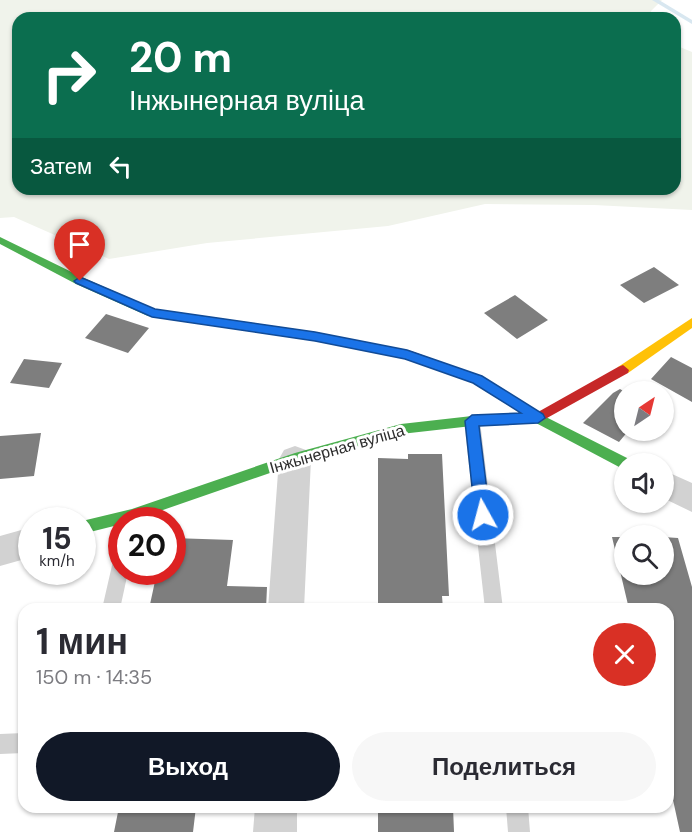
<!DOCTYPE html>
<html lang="ru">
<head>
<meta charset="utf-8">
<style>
  :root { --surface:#fff; --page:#f7f7f7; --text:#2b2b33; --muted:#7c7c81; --accent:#111827 }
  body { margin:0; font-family:"DM Sans",sans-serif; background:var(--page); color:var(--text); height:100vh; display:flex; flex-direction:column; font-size:22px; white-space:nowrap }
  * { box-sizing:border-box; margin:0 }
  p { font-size:20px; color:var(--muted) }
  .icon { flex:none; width:33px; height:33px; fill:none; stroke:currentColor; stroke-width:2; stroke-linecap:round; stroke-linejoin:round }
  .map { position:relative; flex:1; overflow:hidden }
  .drawer { position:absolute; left:18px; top:603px; width:656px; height:210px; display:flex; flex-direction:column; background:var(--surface); border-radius:18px; box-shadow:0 2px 4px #0004 }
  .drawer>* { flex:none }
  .top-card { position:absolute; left:12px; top:12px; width:669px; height:183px; border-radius:18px; box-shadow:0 2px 4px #0004; background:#0b6e4f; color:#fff; overflow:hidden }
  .needle { width:39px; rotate:35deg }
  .fabs { position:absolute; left:614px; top:381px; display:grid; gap:12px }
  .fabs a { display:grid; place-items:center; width:60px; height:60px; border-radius:50%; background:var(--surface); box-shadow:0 2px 4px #0004; font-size:30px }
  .speed { position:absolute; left:18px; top:507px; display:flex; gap:12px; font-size:30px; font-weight:700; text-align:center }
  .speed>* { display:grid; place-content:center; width:78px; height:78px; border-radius:50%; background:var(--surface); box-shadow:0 2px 4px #0004; line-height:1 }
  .speed small { font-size:15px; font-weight:400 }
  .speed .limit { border:9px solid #d22; background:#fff; color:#111 }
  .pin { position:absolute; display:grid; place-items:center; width:51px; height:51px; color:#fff; margin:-62px -26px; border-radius:50% 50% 50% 0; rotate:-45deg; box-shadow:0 0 6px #0007 }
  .pin .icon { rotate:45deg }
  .me { position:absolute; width:66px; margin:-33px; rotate:353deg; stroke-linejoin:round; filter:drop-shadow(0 0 4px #0008) }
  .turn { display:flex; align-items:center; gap:21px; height:126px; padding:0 18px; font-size:27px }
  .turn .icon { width:78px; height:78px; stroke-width:2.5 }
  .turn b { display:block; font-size:42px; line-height:51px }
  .then { display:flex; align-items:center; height:57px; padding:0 18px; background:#0003; gap:12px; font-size:22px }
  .round { display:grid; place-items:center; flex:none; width:63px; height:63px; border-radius:32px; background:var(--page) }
  .headline { display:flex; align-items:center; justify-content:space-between; height:102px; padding:0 18px }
  h1 { font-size:36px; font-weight:700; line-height:45px }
  .primary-button { display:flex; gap:12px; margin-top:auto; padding:12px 18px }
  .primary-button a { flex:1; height:69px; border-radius:36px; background:var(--accent); color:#fff; font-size:24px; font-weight:700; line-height:69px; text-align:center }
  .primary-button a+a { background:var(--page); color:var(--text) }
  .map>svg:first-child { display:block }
</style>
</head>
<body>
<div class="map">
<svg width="692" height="832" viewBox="0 0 692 832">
  <rect width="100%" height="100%" fill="#fff"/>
  <!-- green -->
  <path fill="#f0f3eb" d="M0 0H662L651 11 653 18H18V189H675V45L692 52V210L594 205 485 204 388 226 207 243 109 259 14 217 0 218Z"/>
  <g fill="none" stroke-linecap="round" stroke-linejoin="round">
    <!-- stream -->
    <path fill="#d8e7f0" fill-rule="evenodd" d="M652 0H659L692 20V24Z"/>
  </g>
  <!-- building -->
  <path fill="#7e7e7e" d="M654 267 679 285 644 303 620 285Z
    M515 295 548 320 517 339 484 313Z
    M106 314 149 328 128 353 85 338Z
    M671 357 692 368V402L651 379Z
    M24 359 62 363 49 388 10 383Z
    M620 389 625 392 624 430H629L619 442 583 423 613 393Z
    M41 433 34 476 0 479V436Z
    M408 454H442L449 596H442L443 609H378V458L408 459Z
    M612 537H624V574H663V537L678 538 692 587V832H680L668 777V609H629Z
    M172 538 233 540 227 586 267 587 266 609H149L157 572H172Z
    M119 807H196L193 832H114Z
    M378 807H453L454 832H378Z"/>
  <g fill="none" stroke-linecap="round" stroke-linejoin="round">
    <!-- lane -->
    <path fill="#d2d2d2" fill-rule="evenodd" d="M472 415 477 417 480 421 503 609H485L464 421 467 417Z
      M122 554V572H128L120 609H102L113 561 116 556Z
      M24 733V753L0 754V734Z
      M506 807H528L530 832H508Z"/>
    <!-- street -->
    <path fill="#d2d2d2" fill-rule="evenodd" d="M295 446 306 450 311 459 304 609H268L279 459 284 450Z
      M663 470 692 483V512L663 498Z
      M32 527V557L0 566V536Z
      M255 807H297V832H253Z"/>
    <!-- fast -->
    <path fill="#4caf50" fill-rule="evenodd" d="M0 237 84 278 154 309 315 332 389 347 395 351 389 355 315 340 148 316 76 284 0 244Z
      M538 413 631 460 633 464H624V469L621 468 536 423 472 426 401 434 296 464 134 520H122V524L82 534V521L132 509 295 453 401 424 472 416Z"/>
    <!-- slow -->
    <path fill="#ffc107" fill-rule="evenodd" d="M692 318V328L628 373H618L617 370 618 367Z"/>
    <!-- jam -->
    <path fill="#c62828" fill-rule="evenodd" d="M389 347 411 351 483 377 538 412 618 367 623 365 629 370 628 373 538 423 473 383 405 358 385 354 383 351 385 348Z"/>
  </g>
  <!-- route -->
  <path fill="#1a73e8" stroke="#114b97" stroke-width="1.5" d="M80 277 155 309 315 332 407 350 482 376 543 414 545 418 538 423 479 426 490 515 488 519 483 521 477 519 475 515 465 421 472 415 521 413 473 383 405 359 315 341 152 317 76 283 74 281Z"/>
  <g text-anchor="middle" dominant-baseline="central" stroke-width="6" stroke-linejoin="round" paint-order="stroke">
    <!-- street labels -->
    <g font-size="16" fill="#2d2d2d" stroke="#fff">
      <text transform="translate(337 449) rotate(-16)">Інжынерная вуліца</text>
    </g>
  </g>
</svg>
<div class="fabs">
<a><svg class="needle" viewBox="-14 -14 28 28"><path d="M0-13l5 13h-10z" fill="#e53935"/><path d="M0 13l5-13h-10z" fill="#7c7c81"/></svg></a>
<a><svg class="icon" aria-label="sound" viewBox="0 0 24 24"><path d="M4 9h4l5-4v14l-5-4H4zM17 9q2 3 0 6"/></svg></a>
<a><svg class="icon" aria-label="search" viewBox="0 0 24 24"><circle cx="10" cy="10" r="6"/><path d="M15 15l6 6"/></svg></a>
</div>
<div class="speed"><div>15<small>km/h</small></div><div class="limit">20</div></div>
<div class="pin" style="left:80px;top:281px;background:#d93025"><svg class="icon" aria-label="arrive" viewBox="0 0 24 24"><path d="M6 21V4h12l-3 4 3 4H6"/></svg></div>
<svg class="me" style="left:483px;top:515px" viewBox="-20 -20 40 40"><circle r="17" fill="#1a73e8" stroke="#fff" stroke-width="3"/><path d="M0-11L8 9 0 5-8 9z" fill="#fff"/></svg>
<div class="top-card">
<div class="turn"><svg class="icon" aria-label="right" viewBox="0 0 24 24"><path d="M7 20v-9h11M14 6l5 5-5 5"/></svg><div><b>20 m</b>Інжынерная вуліца</div></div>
<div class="then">Затем<svg class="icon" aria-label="left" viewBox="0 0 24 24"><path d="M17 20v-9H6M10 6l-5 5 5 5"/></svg></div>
</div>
<section class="drawer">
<div class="headline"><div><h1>1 мин</h1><p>150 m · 14:35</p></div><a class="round" style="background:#d93025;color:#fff"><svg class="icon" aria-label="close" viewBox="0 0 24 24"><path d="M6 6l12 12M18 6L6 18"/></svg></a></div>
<div class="primary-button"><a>Выход</a><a>Поделиться</a></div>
</section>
</div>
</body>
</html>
